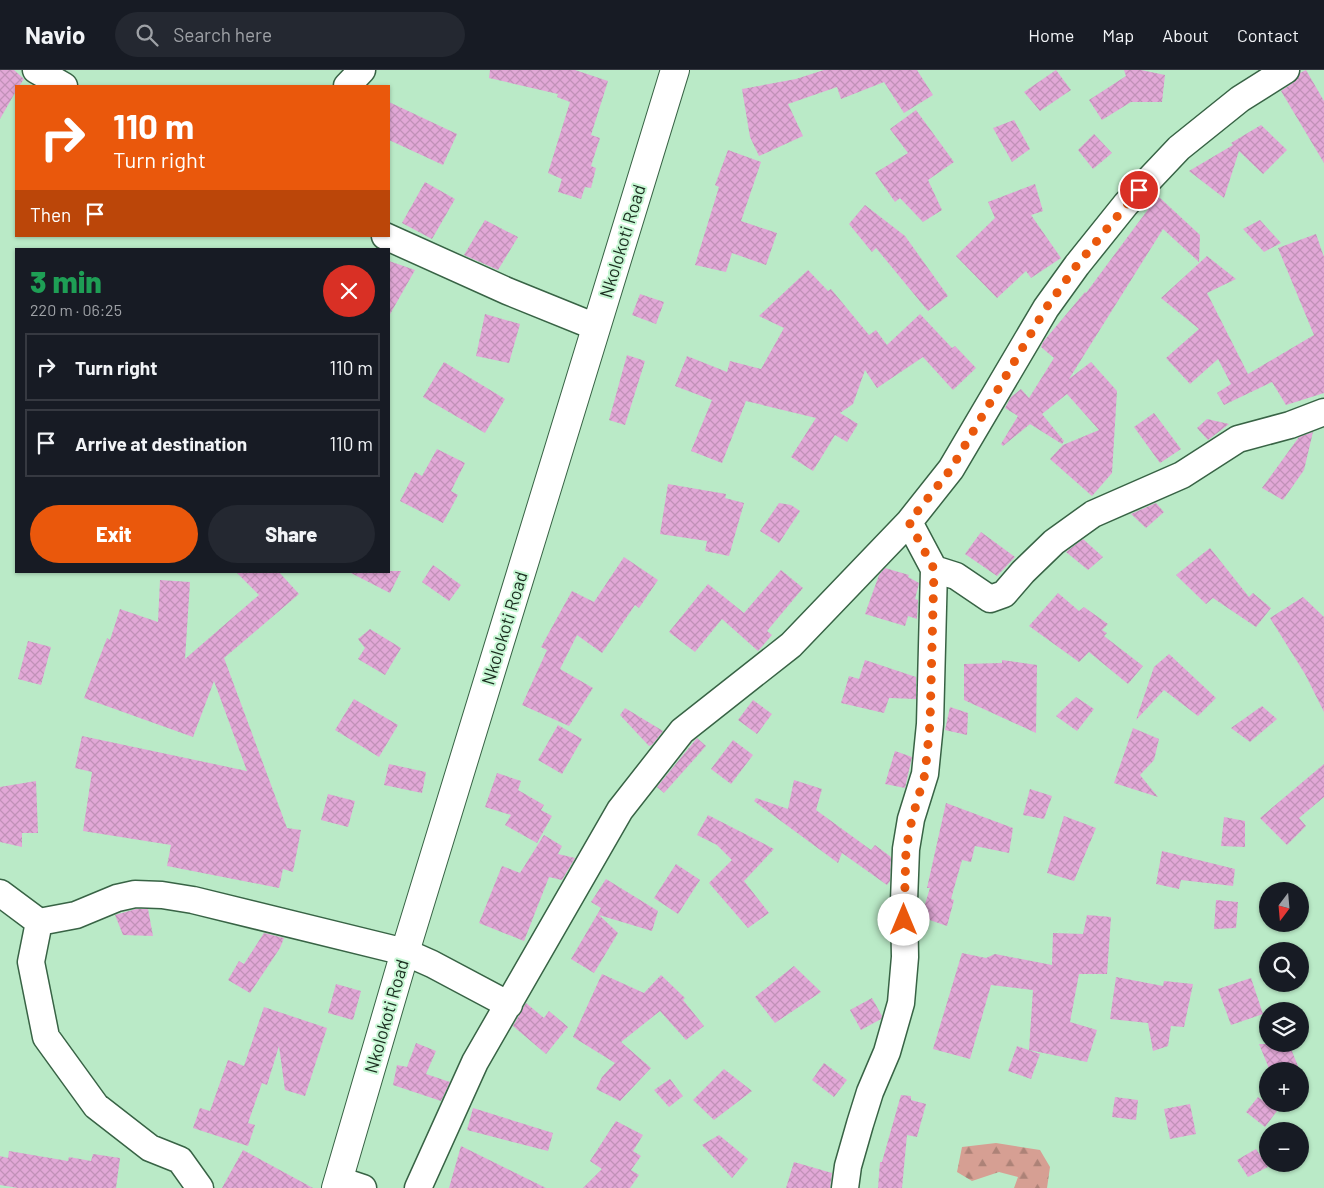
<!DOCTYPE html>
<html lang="en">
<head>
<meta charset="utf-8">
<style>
  :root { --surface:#171b24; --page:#242831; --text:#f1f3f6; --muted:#9ea1a6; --line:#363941; --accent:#ea580c }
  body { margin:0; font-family:Barlow,sans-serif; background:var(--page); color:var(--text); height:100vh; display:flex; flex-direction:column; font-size:19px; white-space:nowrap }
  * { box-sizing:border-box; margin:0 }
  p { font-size:16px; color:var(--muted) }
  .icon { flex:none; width:28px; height:28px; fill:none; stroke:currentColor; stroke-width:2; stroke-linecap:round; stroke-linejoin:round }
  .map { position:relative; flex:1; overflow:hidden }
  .sheet { position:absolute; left:15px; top:178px; width:375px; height:325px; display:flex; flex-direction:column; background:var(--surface); border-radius:0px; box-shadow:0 1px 4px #0004 }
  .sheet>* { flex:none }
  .top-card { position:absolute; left:15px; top:15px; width:375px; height:152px; border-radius:0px; box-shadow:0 1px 4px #0004; background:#ea580c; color:#fff; overflow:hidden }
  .needle { width:32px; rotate:196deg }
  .fabs { position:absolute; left:1259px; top:812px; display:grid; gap:10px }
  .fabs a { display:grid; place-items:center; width:50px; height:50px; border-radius:50%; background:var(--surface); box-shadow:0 1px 4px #0004; font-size:25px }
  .pin { position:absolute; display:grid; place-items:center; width:42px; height:42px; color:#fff; margin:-21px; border:2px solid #fff; border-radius:50%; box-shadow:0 1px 5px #0007 }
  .me { position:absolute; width:55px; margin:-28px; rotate:0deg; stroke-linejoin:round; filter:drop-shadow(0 0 4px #0008) }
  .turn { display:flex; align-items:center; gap:18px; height:105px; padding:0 15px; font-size:22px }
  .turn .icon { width:65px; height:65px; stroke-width:2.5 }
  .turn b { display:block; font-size:35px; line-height:42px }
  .then { display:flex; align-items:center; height:48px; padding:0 15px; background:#0003; gap:10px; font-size:19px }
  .round { display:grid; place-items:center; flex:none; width:52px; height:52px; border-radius:26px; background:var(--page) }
  .head { display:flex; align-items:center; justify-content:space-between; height:85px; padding:0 15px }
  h1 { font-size:30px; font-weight:800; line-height:38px; color:#1e9e55 }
  .primary-button { display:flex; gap:10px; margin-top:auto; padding:10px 15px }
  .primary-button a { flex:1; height:58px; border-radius:30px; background:var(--accent); color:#fff; font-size:20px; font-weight:800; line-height:58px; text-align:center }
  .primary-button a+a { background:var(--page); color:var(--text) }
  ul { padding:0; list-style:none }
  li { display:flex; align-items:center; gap:15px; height:68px; margin:0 10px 8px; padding:0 5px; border:2px solid var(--line); border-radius:0px }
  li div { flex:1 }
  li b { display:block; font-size:19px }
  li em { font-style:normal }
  header { display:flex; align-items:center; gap:30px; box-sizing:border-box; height:70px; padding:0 25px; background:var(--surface); border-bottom:1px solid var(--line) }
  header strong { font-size:24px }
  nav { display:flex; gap:28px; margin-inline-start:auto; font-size:18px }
  .search { width:350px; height:45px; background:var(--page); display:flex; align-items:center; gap:12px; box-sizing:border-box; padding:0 18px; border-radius:28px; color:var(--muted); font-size:19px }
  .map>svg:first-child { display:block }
</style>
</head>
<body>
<header>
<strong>Navio</strong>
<div class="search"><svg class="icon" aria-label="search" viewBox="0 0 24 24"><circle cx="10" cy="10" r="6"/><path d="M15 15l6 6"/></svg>Search here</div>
<nav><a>Home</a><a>Map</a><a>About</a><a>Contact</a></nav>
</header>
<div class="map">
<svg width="1324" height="1118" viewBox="0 0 1324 1118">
  <defs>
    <pattern id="forest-firs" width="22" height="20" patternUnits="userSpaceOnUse" patternTransform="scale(1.25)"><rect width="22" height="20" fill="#d69f93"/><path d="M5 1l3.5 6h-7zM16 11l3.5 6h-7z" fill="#ad8277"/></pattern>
    <pattern id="building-cross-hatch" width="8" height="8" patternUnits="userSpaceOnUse" patternTransform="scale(1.25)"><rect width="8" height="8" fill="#e2a8d7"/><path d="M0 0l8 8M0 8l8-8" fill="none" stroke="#c191b8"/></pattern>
  </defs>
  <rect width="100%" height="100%" fill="#baeac7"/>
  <!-- forest -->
  <path fill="url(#forest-firs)" d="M996 1073 1040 1080 1050 1097 1047 1118H1014L1018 1107 999 1102 972 1111 957 1102 962 1077Z"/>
  <!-- building -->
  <path fill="url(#building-cross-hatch)" d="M0 0H14L24 9 19 16H16V21L0 49Z
    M490 0H575L608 11 591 65 600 68 591 96 596 98 591 118 585 117 581 129 558 122 562 109 548 103 570 32 557 27 558 24 489 8Z
    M824 0H917L933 25 904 43 884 12 841 29 837 17 788 34 803 66 759 86 750 67 742 19 796 9Z
    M1056 0 1071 20 1040 41 1024 22Z
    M1124 0H1141L1165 5 1162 32H1131L1102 50 1089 30 1126 6Z
    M1306 0 1324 31V93L1281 21 1294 12 1300 3Z
    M389 32 457 64 443 95 389 70Z
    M916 40 954 92 928 110 942 140 923 152 900 128 895 132 875 103 908 83 890 59Z
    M1014 50 1030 79 1012 92 993 58Z
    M1261 55 1287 80 1263 104 1239 81 1224 128 1189 101 1233 75 1231 73Z
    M1094 64 1112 83 1093 99 1078 80Z
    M728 80 761 92 741 151 777 163 766 195 732 183 726 202 695 195 719 117 715 115Z
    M425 112 455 129 432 169 402 153Z
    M1035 114 1043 141 1031 145 1061 188 1031 208 1026 201 997 228 956 186 995 148 988 132Z
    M1158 126 1200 165 1199 192 1163 159 1069 309 1091 292 1117 321 1112 403 1092 426 1050 389 1063 375 1099 360 1067 324 1042 344 1064 371 1062 374 1030 354 1003 376 1001 374 1018 346 1005 338 1011 327 1021 319 1029 328 1054 288 1041 277 1043 272 1085 222 1086 223Z
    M865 135 905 166 948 226 928 241 876 178 872 182 849 154Z
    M485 150 518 167 498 200 464 185Z
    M1260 150 1281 173 1264 182 1243 159Z
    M1316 164 1324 187V323L1286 335 1272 312 1224 335 1217 323 1231 314 1218 289 1190 314 1166 288 1199 259 1161 228 1207 186 1236 209 1207 223 1248 304 1314 265 1278 178Z
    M389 191 415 200 389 246Z
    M808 200 828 221 831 219 869 265 876 260 887 275 920 244 952 278 955 276 976 298 953 320 923 287 877 318 865 300 853 334 840 343 858 354 847 372 835 365 813 401 791 387 816 348 746 331 722 393 691 381 712 330 675 316 687 286 727 302 730 291 761 299 784 258 759 246Z
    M640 224 664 232 656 254 632 245Z
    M485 244 520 254 509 293 476 286Z
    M627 285 645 291 625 355 609 350Z
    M444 292 505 329 485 363 423 327Z
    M1154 343 1181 379 1160 393 1134 357Z
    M1207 349 1229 354 1208 370 1197 358Z
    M1313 362 1304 400 1283 430 1262 418 1299 367Z
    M437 379 465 393 451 421 458 425 443 453 400 431 415 402 422 406Z
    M668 414 726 424 725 428 744 433 729 486 705 481 707 471 660 464Z
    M779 433 791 435 800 441 779 473 760 461Z
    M1156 433 1164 442 1146 458 1131 444Z
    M981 462 1015 487 997 506 965 484Z
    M1083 469 1103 487 1088 500 1066 482Z
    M1210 478 1249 527 1253 523 1271 538 1256 557 1213 528 1206 534 1176 505Z
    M624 487 658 510 639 538 635 535 602 583 577 565 560 599 593 618 569 656 522 635 547 580 541 577 572 521 594 532Z
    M433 495 461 515 449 531 422 512Z
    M885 498 909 505 908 507 919 513 915 529 918 530 917 549 908 546 905 556 865 544 879 505Z
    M781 500 803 518 767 561 772 565 758 581 722 549 695 582 669 562 708 514 744 543Z
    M235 501H278L299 524 224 588 287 758 301 760 293 802 283 799 279 818 167 796 171 775 83 761 92 702 75 698 82 666 247 701 214 611 193 667 84 628 107 568 110 570 120 539 158 552 160 510 190 512 185 589 259 525Z
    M347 501H401L390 523Z
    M1058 523 1079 541 1084 537 1108 554 1102 560 1107 563 1104 566 1143 596 1128 614 1089 582 1079 592 1029 556Z
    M1303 527 1324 547V642L1305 604 1270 548Z
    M370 559 401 578 385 605 358 589 365 578 358 569Z
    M28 571 51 577 41 615 18 609Z
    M1169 584 1216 628 1198 646 1164 620 1136 650 1154 597Z
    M865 590 916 607V629L889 628 884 643 841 633 849 606 859 609Z
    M1002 590 1037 595 1036 663 964 630V594L1002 593Z
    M1076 627 1094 639 1077 661 1056 646Z
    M354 629 398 655 379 687 335 660Z
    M753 630 772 644 757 664 738 650Z
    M1262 636 1277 649 1250 672 1231 658Z
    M950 637 968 643 967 665 945 660Z
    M625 638 663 661 652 675 649 676 620 645Z
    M558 655 582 669 562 704 538 690Z
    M1133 658 1159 669 1154 690 1140 705 1158 727 1114 713Z
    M697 668 706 676 664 723 657 717Z
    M733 670 753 685 731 714 711 699Z
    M895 681 912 687 905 718 885 714Z
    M389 694 426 702 422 723 384 715Z
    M1324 694V727L1299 748 1306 756 1287 775 1260 748Z
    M497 703 521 711 518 720 544 735 541 740 552 746 537 773 505 755 511 745 485 737Z
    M794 710 822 719 816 740 871 780 875 775 891 787 890 811 887 815 842 783 838 793 754 731 756 728 788 739Z
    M36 711 38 763H22V777L0 772V717Z
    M1030 719 1052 726 1044 749 1023 745Z
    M328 724 355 731 348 757 321 750Z
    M946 733 1013 758 1009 783 975 776 971 792 962 790 951 829 954 830 947 856 921 847 930 818H927Z
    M708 745 774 779 744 811 769 843 748 858 709 813 732 790 717 775 697 765Z
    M1064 746 1096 758 1074 811 1047 803Z
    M1224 747 1245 751V777L1221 776Z
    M544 765 562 776 558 784 575 788 562 810 549 807 524 871 479 853 502 796 520 803Z
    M1162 781 1235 799 1233 816 1181 810 1179 819 1156 814Z
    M676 794 700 810 678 844 654 828Z
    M606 809 658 841 652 861 599 845 618 863 594 903 571 889 601 838 591 832Z
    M1216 830 1238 832 1236 858 1214 859Z
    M136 839H148L153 866 123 865 115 845Z
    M1087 845 1111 847 1107 904H1079L1070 952 1097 960 1087 992 1029 980 1033 920 991 915 970 989 933 979 962 883 986 888 995 884 1052 895 1053 863 1083 864Z
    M264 863 284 868 280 878 250 923 228 910 239 891 244 894Z
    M794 896 821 922 775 953 755 927Z
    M602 904 644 923 661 905 685 928 683 930 704 956 686 970 660 941 621 972 651 998 620 1031 596 1019 602 1007 615 993 573 967Z
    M1116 907 1163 916 1164 911 1193 914 1184 957 1171 956 1168 976 1153 981 1148 953 1110 949Z
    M1251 908 1263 944 1231 955 1218 919Z
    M336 914 361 921 353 950 328 943Z
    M872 928 882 946 881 949 861 960 850 940Z
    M526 933 544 948 549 941 568 957 546 984 513 956Z
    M264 937 327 958 305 1026 285 1020 279 976 267 1015 262 1013 248 1053 255 1055 248 1076 193 1058 200 1038 210 1041 228 990 244 996Z
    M416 973 436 981 426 1004 450 1012 441 1031 393 1015 397 995 407 997Z
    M1259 974H1289L1300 1001H1270Z
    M1017 976 1040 984 1031 1009 1008 1001Z
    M824 993 847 1010 834 1027 812 1010Z
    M724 999 752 1021 714 1050 693 1030Z
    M670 1009 683 1026 669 1037 654 1020Z
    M901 1025 911 1026V1030L926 1034 917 1067 907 1065 902 1118H878L880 1092H882Z
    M1115 1027 1138 1030 1136 1050 1112 1047Z
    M1258 1027 1277 1041 1265 1057 1246 1042Z
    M1190 1034 1196 1064 1170 1069 1164 1039Z
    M473 1038 553 1063 548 1081 467 1060Z
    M616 1051 643 1065 633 1081 641 1086 631 1100 639 1105 630 1118H583L602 1099 590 1091Z
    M719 1065 748 1089 732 1108 702 1075Z
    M461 1076 546 1118H449Z
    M1256 1079 1268 1097 1248 1107 1237 1090Z
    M243 1080 313 1118H222Z
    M9 1081 68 1091 69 1087 91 1091 93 1084 120 1088 116 1118H18L0 1115V1086L8 1088Z
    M794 1092 832 1103 830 1118H786Z"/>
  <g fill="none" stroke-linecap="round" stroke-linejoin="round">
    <!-- street casing -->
    <g stroke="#386345" stroke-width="29">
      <path id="street" d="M36 0 64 16
        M347 16 362 0
        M385 166 507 221 596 257
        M934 499 956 506 990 529 1004 524 1023 502 1054 472 1093 444 1182 405 1238 369 1290 355 1324 342
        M0 823 39 852 76 845 117 828 135 824 162 825 193 830 405 882 432 894 509 935
        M39 852 31 892 46 967 96 1036 150 1078 180 1090 200 1118
        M339 1110 363 1118
        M418 1118 475 992 620 740 682 661 791 575 909 452 951 399 1046 238 1077 195 1126 134 1179 78 1240 29 1286 0
        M845 1118 848 1096 860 1054 870 1022 887 982 901 933 905 887 904 831 906 779 911 749 925 704 930 654 934 499 909 452"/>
    </g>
    <!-- secondary casing -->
    <g stroke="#386345" stroke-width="30">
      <path id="secondary" d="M336 1118 405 882 675 0"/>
    </g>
    <!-- street -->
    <use href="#street" stroke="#fff" stroke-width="26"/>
    <!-- secondary -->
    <use href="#secondary" stroke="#fff" stroke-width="28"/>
  </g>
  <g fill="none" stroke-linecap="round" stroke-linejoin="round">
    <!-- route -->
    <path stroke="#ea580c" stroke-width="9" stroke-dasharray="0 16.2" d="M904 850 906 779 912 749 925 704 930 654 934 499 909 452 951 399 1046 238 1077 195 1139 120"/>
  </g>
  <g text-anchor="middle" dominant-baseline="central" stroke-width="4" stroke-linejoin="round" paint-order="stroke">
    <!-- street labels -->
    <g font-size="18" fill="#192c1e" stroke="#c7f7d4">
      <text transform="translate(622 171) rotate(-73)">Nkolokoti Road</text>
      <text transform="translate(504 558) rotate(-73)">Nkolokoti Road</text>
      <text transform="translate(386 946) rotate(-74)">Nkolokoti Road</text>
    </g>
  </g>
</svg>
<div class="fabs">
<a><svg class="needle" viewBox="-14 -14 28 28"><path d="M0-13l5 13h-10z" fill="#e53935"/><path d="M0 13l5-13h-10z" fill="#9ea1a6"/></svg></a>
<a><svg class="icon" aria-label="search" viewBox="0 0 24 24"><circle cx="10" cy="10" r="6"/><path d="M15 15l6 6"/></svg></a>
<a><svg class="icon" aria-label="layers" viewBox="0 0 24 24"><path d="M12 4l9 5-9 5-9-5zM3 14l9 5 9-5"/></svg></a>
<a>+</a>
<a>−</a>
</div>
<div class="pin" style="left:1139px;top:120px;background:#d93025"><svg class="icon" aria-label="arrive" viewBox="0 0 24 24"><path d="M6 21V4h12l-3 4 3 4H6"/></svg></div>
<svg class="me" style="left:904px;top:850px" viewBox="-20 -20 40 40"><circle r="19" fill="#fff"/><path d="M0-13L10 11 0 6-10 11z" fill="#ea580c"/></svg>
<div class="top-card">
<div class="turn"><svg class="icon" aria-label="right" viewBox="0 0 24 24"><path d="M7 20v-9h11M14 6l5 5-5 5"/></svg><div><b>110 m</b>Turn right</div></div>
<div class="then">Then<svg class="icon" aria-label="arrive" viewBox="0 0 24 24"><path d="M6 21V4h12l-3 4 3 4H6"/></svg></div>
</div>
<section class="sheet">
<div class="head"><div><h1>3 min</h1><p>220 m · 06:25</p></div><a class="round" style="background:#d93025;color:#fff"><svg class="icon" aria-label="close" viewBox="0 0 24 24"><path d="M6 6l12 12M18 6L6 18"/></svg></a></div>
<ul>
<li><svg class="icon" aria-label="right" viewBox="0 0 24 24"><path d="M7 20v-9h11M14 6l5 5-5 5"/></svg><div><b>Turn right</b></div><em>110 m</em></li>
<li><svg class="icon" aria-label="arrive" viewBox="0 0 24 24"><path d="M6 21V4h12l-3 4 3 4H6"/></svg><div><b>Arrive at destination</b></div><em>110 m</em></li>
</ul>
<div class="primary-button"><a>Exit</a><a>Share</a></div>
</section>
</div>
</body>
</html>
